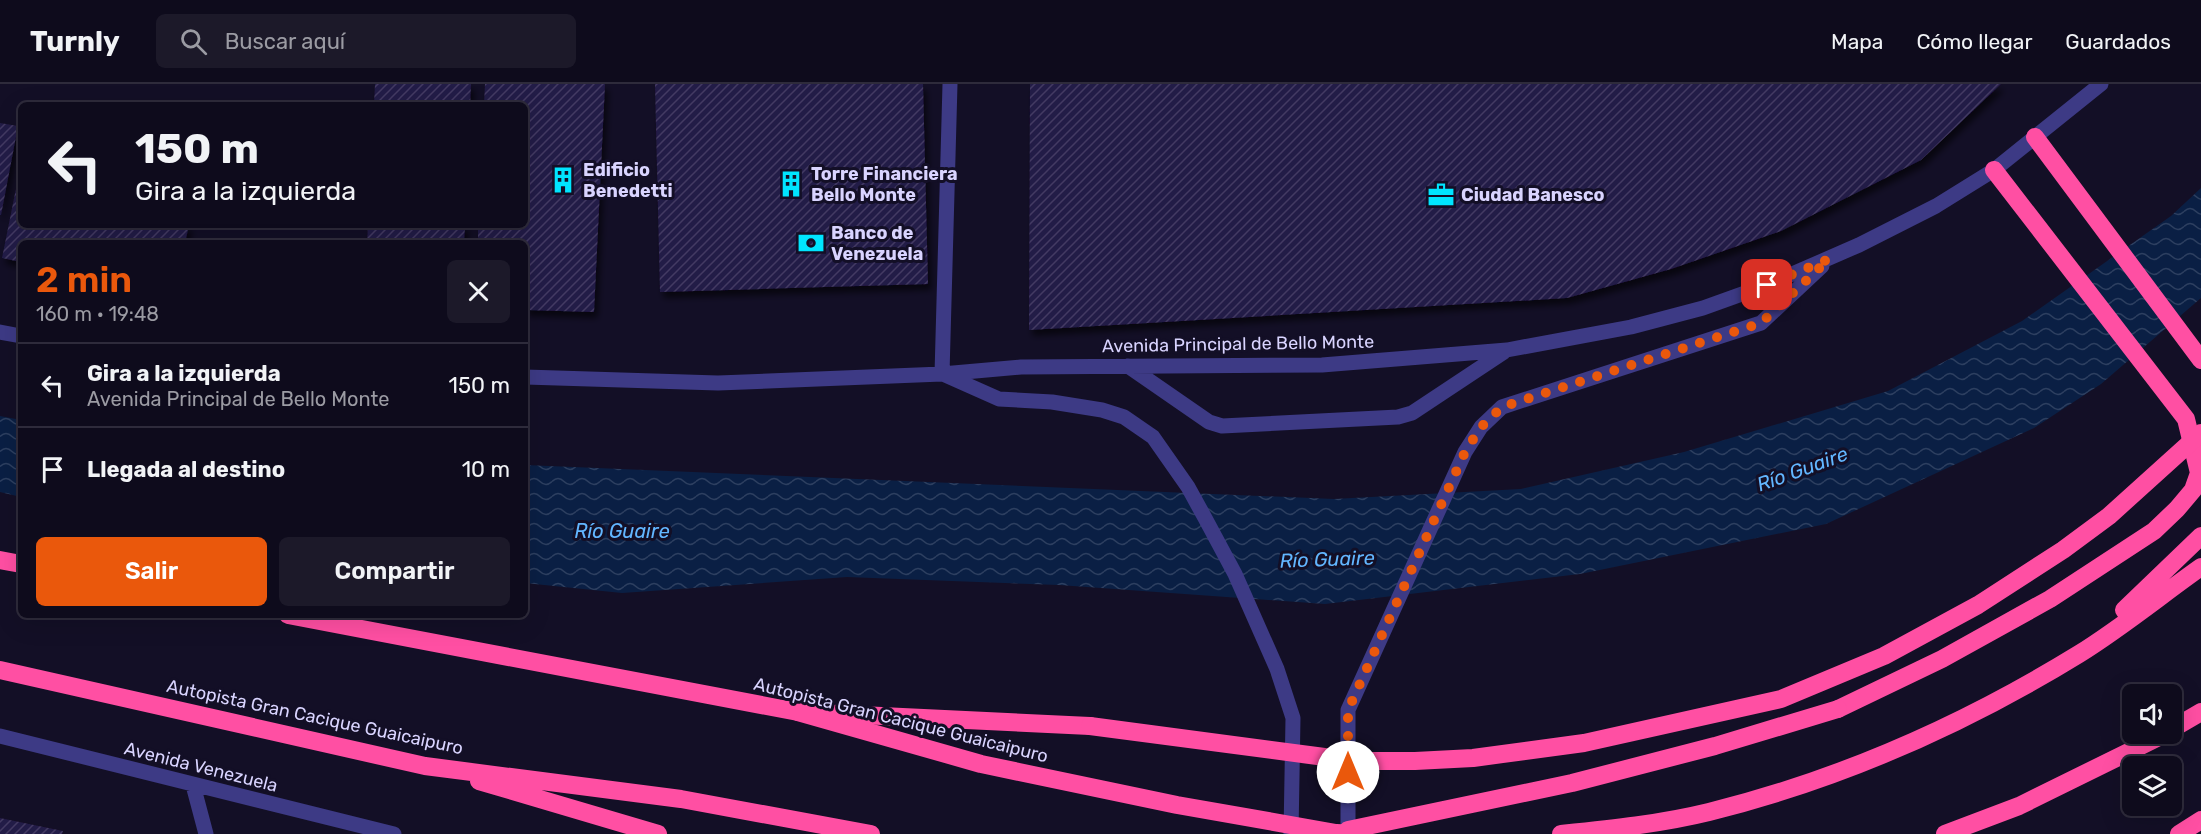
<!DOCTYPE html>
<html lang="es">
<head>
<meta charset="utf-8">
<style>
  :root { --surface:#0e0b1c; --page:#1c1929; --text:#f1f3f6; --muted:#9b9ba3; --line:#2e2b3b; --accent:#ea580c }
  body { margin:0; font-family:Rubik,sans-serif; background:var(--page); color:var(--text); height:100vh; display:flex; flex-direction:column; font-size:22px; white-space:nowrap }
  * { box-sizing:border-box; margin:0 }
  p { font-size:20px; color:var(--muted) }
  .icon { flex:none; width:33px; height:33px; fill:none; stroke:currentColor; stroke-width:2; stroke-linecap:round; stroke-linejoin:round }
  .map { position:relative; flex:1; overflow:hidden }
  .sheet { position:absolute; left:18px; top:156px; width:510px; height:378px; display:flex; flex-direction:column; background:var(--surface); border-radius:9px; box-shadow:0 6px 24px #0002,0 0 0 2px var(--line) }
  .sheet>* { flex:none }
  .guide { position:absolute; left:18px; top:18px; width:510px; height:126px; border-radius:9px; box-shadow:0 6px 24px #0002,0 0 0 2px var(--line); background:#0e0b1c; color:var(--text); overflow:hidden }
  .buttons { position:absolute; left:2122px; top:600px; display:grid; gap:12px }
  .buttons a { display:grid; place-items:center; width:60px; height:60px; border-radius:9px; background:var(--surface); box-shadow:0 6px 24px #0002,0 0 0 2px var(--line); font-size:30px }
  .pin { position:absolute; display:grid; place-items:center; width:51px; height:51px; color:#fff; margin:-26px; border-radius:12px; box-shadow:0 3px 9px #0006 }
  .me { position:absolute; width:66px; margin:-33px; rotate:0deg; stroke-linejoin:round; filter:drop-shadow(0 0 4px #0008) }
  .turn { display:flex; align-items:center; gap:21px; height:126px; padding:0 18px; font-size:27px }
  .turn .icon { width:78px; height:78px; stroke-width:2.5 }
  .turn b { display:block; font-size:42px; line-height:51px }
  .round { display:grid; place-items:center; flex:none; width:63px; height:63px; border-radius:9px; background:var(--page) }
  .headline { display:flex; align-items:center; justify-content:space-between; height:102px; padding:0 18px }
  h1 { font-size:36px; font-weight:600; line-height:45px; color:var(--accent) }
  .button { display:flex; gap:12px; margin-top:auto; padding:12px 18px }
  .button a { flex:1; height:69px; border-radius:9px; background:var(--accent); color:#fff; font-size:24px; font-weight:600; line-height:69px; text-align:center }
  .button a+a { background:var(--page); color:var(--text) }
  ul { padding:0; list-style:none }
  li { display:flex; align-items:center; gap:18px; height:84px; padding:0 18px; border-top:2px solid var(--line) }
  li div { flex:1 }
  li b { display:block; font-size:22px }
  li em { font-style:normal }
  header { display:flex; align-items:center; gap:36px; box-sizing:border-box; height:84px; padding:0 30px; background:var(--surface); border-bottom:2px solid var(--line) }
  header strong { font-size:28px }
  nav { display:flex; gap:33px; margin-inline-start:auto; font-size:21px }
  .search { width:420px; height:54px; background:var(--page); display:flex; align-items:center; gap:15px; box-sizing:border-box; padding:0 21px; border-radius:9px; color:var(--muted); font-size:22px }
  .map>svg:first-child { display:block }
</style>
</head>
<body>
<header>
<strong>Turnly</strong>
<div class="search"><svg class="icon" aria-label="search" viewBox="0 0 24 24"><circle cx="10" cy="10" r="6"/><path d="M15 15l6 6"/></svg>Buscar aquí</div>
<nav><a>Mapa</a><a>Cómo llegar</a><a>Guardados</a></nav>
</header>
<div class="map">
<svg width="2201" height="750" viewBox="0 0 2201 750">
  <defs>
    <pattern id="water-waves" width="16" height="10" patternUnits="userSpaceOnUse" patternTransform="scale(1.5)"><rect width="16" height="10" fill="#0a1f44"/><path d="M0 5q4-4 8 0t8 0" fill="none" stroke="#2d3f60"/></pattern>
    <pattern id="building-hatch" width="6" height="6" patternUnits="userSpaceOnUse" patternTransform="scale(1.5)"><rect width="6" height="6" fill="#241b47"/><path d="M-1 1l2-2M0 6l6-6M5 7l2-2" fill="none" stroke="#433b63"/></pattern>
    <filter id="shadow"><feDropShadow dx="3.5" dy="6" stdDeviation="3" flood-color="#0009"/></filter>
  </defs>
  <rect width="100%" height="100%" fill="#130f26"/>
  <!-- water -->
  <path fill="url(#water-waves)" d="M2201 104V214L2101 300 2034 344 1826 440 1580 490 1325 520 1059 501 847 493 622 509 525 499V381L1334 415 1521 405 1684 368 1888 307 2022 237 2171 132Z
    M0 332 21 336V413L0 408Z"/>
  <!-- building -->
  <path fill="url(#building-hatch)" filter="url(#shadow)" d="M375 0H471L470 21H374Z
    M485 0H605L594 228 525 226V159H478V141H525V21H484Z
    M655 0H923L928 200 660 208Z
    M1030 0H2001L1921 76 1781 147 1671 185 1567 214 1029 246Z
    M0 39 18 42 1 131H0Z
    M20 85 21 141H189L185 159H21V178L2 174Z
    M368 141H465L464 159H367Z
    M0 734 63 747 62 750H0Z"/>
  <g fill="none" stroke-linecap="round" stroke-linejoin="round">
    <!-- minor -->
    <path stroke="#3d3a85" stroke-width="15" d="M0 248 21 252
      M1128 282 1209 338 1222 342 1398 333 1412 329 1504 268
      M942 290 950 0
      M945 291 999 315 1052 318 1102 326 1124 333 1153 353 1188 403 1205 434 1235 490 1277 585 1293 634 1291 750
      M525 293 718 299 942 290 1021 283 1322 281 1507 266 1631 243 1703 224 1767 201 1859 161 1936 122 1994 86 2101 0
      M0 652 394 750
      M193 701 206 750
      M1348 750V626L1465 368 1481 343 1502 323 1761 239 1822 182"/>
    <!-- highway -->
    <path stroke="#ff4fa3" stroke-width="18" d="M2035 53 2201 276
      M0 476 21 480
      M2124 526 2201 452
      M288 531 798 628 1090 642
      M0 586 425 682 681 715 871 750
      M1838 625 1942 575 2050 515 2154 447 2177 425 2193 406 2199 389 2186 335 1994 86
      M2172 645 2201 628
      M479 697 658 750
      M1561 750C1610 745 1660 740 1709 728 1838 696 1965 640 2079 570 2121 544 2160 512 2201 483
      M1945 750 2019 722 2165 650
      M2179 750 2201 736"/>
    <!-- highway-bridge -->
    <path stroke="#ff4fa3" stroke-width="18" d="M798 628 981 680 1177 721 1336 749 1363 750
      M1090 642 1355 677H1415L1473 674 1584 659 1781 615 1884 572 1978 521 2063 466 2109 432 2201 349
      M1348 746 1572 699 1715 662 1838 625"/>
  </g>
  <g fill="none" stroke-linecap="round" stroke-linejoin="round">
    <!-- route -->
    <path stroke="#ea580c" stroke-width="10" stroke-dasharray="0 18" d="M1348 688V626L1465 368 1481 343 1502 323 1761 239 1829 175 1767 201"/>
  </g>
  <!-- icons -->
  <defs>
    <g id="building-bare" transform="scale(2.07)"><path d="M-4-6H4V6H1V3H-1V6H-4ZM-2.5-4.3h1.7v1.8h-1.7ZM.8-4.3h1.7v1.8H.8ZM-2.5-1h1.7V.8h-1.7ZM.8-1h1.7V.8H.8Z" fill="#00e5ff" stroke="#130f26" stroke-width="2.5" paint-order="stroke"/></g>
    <g id="office-bare" transform="scale(2.07)"><path d="M-6-3h4V-5.5h4V-3h4V5H-6ZM-1-4.5V-3h2v-1.5ZM-6 0V1H6V0Z" fill="#00e5ff" stroke="#130f26" stroke-width="2.5" paint-order="stroke"/></g>
    <g id="bank-bare" transform="scale(2.07)"><path d="M-6-4H6V4H-6ZM0-2.3a2.3 2.3 0 1 0 0 4.6a2.3 2.3 0 1 0 0-4.6Z" fill="#00e5ff" stroke="#130f26" stroke-width="2.5" paint-order="stroke"/></g>
  </defs>
  <g fill-rule="evenodd">
    <use href="#building-bare" x="563" y="96"/>
    <use href="#building-bare" x="791" y="100"/>
    <use href="#office-bare" x="1441" y="111"/>
    <use href="#bank-bare" x="811" y="159"/>
  </g>
  <g text-anchor="middle" dominant-baseline="central" stroke-width="6" stroke-linejoin="round" paint-order="stroke">
    <!-- poi labels -->
    <g font-size="18" font-weight="bold" fill="#d9d4ff" stroke="#130f26" text-anchor="start">
      <text x="583" y="86">Edificio<tspan x="583" dy="21">Benedetti</tspan></text>
      <text x="811" y="90">Torre Financiera<tspan x="811" dy="21">Bello Monte</tspan></text>
      <text x="1461" y="111">Ciudad Banesco</text>
      <text x="831" y="149">Banco de<tspan x="831" dy="21">Venezuela</tspan></text>
    </g>
    <!-- street labels -->
    <g font-size="18" fill="#d9d4ff" stroke="#130f26">
      <text transform="translate(1238 260) rotate(-1)">Avenida Principal de Bello Monte</text>
      <text transform="translate(315 633) rotate(12)">Autopista Gran Cacique Guaicaipuro</text>
      <text transform="translate(901 636) rotate(14)">Autopista Gran Cacique Guaicaipuro</text>
      <text transform="translate(201 683) rotate(14)">Avenida Venezuela</text>
    </g>
    <!-- water labels -->
    <g font-size="20" font-style="italic" fill="#62b6ff" stroke="#130f26">
      <text transform="translate(1802 385) rotate(-20)">Río Guaire</text>
      <text x="622" y="447">Río Guaire</text>
      <text transform="translate(1327 475) rotate(-2)">Río Guaire</text>
    </g>
  </g>
</svg>
<div class="buttons">
<a><svg class="icon" aria-label="sound" viewBox="0 0 24 24"><path d="M4 9h4l5-4v14l-5-4H4zM17 9q2 3 0 6"/></svg></a>
<a><svg class="icon" aria-label="layers" viewBox="0 0 24 24"><path d="M12 4l9 5-9 5-9-5zM3 14l9 5 9-5"/></svg></a>
</div>
<div class="pin" style="left:1767px;top:201px;background:#d93025"><svg class="icon" aria-label="arrive" viewBox="0 0 24 24"><path d="M6 21V4h12l-3 4 3 4H6"/></svg></div>
<svg class="me" style="left:1348px;top:688px" viewBox="-20 -20 40 40"><circle r="19" fill="#fff"/><path d="M0-13L10 11 0 6-10 11z" fill="#ea580c"/></svg>
<div class="guide">
<div class="turn"><svg class="icon" aria-label="left" viewBox="0 0 24 24"><path d="M17 20v-9H6M10 6l-5 5 5 5"/></svg><div><b>150 m</b>Gira a la izquierda</div></div>
</div>
<section class="sheet">
<div class="headline"><div><h1>2 min</h1><p>160 m · 19:48</p></div><a class="round"><svg class="icon" aria-label="close" viewBox="0 0 24 24"><path d="M6 6l12 12M18 6L6 18"/></svg></a></div>
<ul>
<li><svg class="icon" aria-label="left" viewBox="0 0 24 24"><path d="M17 20v-9H6M10 6l-5 5 5 5"/></svg><div><b>Gira a la izquierda</b><p>Avenida Principal de Bello Monte</p></div><em>150 m</em></li>
<li><svg class="icon" aria-label="arrive" viewBox="0 0 24 24"><path d="M6 21V4h12l-3 4 3 4H6"/></svg><div><b>Llegada al destino</b></div><em>10 m</em></li>
</ul>
<div class="button"><a>Salir</a><a>Compartir</a></div>
</section>
</div>
</body>
</html>
